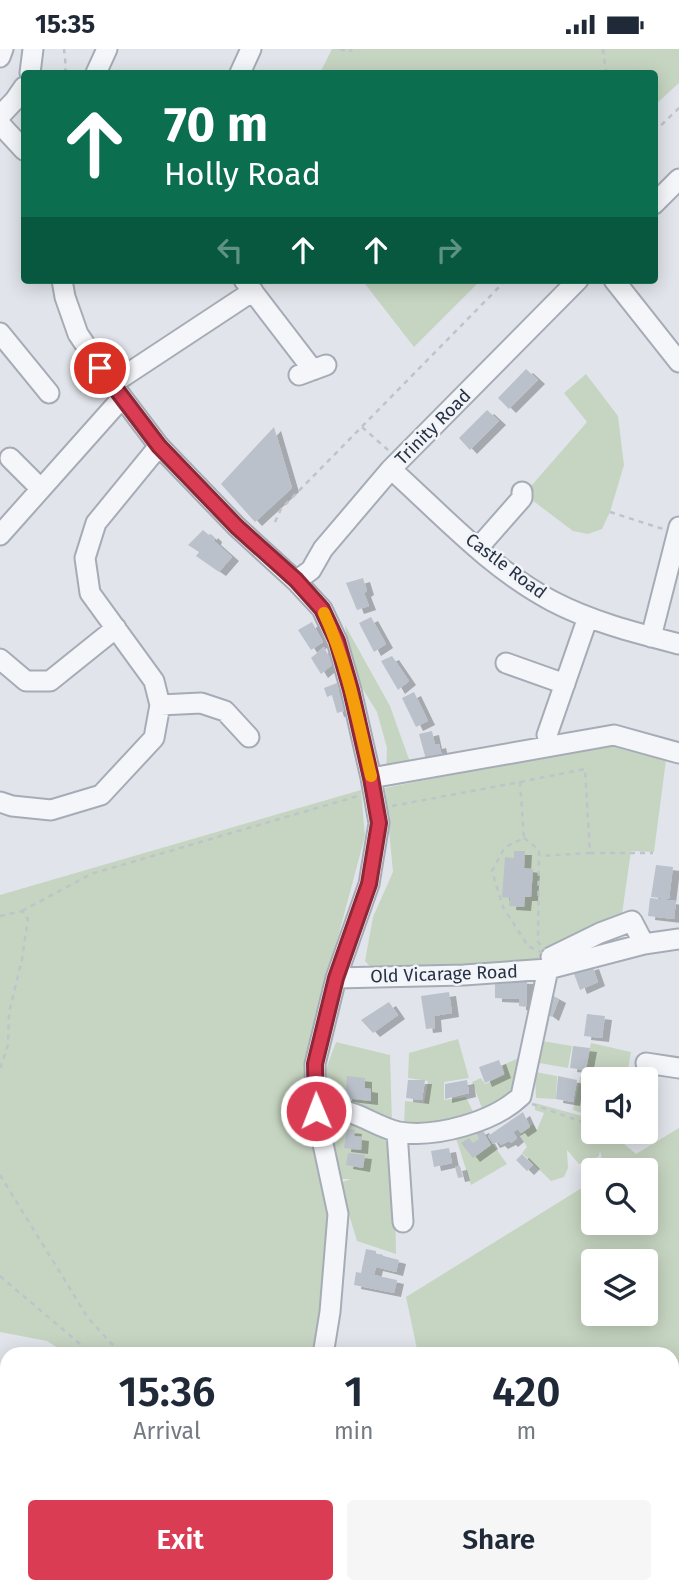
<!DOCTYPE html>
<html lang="en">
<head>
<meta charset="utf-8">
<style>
  :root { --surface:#fff; --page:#f6f6f7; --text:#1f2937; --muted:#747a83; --accent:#da3c53 }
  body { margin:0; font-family:"Fira Sans",sans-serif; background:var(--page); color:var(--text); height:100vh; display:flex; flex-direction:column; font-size:26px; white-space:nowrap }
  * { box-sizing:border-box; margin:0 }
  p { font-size:23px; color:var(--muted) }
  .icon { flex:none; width:38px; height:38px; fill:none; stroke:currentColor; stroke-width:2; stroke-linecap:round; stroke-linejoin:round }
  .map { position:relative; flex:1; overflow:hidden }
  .panel { position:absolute; left:0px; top:1298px; width:679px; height:247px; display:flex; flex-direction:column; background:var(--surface); border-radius:21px 21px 0 0; box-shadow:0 4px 18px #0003 }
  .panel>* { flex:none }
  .banner { position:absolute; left:21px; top:21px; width:637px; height:214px; border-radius:7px; box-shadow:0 4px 18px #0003; background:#0b6e4f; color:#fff; overflow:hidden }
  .controls { position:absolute; left:581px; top:1018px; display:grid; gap:14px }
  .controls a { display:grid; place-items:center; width:77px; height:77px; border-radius:7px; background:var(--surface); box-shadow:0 4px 18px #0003; font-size:35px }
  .pin { position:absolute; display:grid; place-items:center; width:60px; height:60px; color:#fff; margin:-30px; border:4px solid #fff; border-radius:50%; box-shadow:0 2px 7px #0007 }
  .me { position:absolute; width:77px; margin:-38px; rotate:359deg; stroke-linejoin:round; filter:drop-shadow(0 0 5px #0008) }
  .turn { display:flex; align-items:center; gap:24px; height:147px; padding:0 28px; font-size:32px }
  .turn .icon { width:91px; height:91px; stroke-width:2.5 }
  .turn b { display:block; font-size:49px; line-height:60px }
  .lanes { display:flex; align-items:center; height:66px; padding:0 28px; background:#0003; justify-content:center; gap:35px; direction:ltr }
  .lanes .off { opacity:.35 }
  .eta { display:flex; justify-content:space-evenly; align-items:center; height:119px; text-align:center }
  .eta b { font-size:42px; font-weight:600; line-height:49px }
  .button { display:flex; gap:14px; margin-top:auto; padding:14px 28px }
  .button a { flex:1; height:80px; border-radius:7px; background:var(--accent); color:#fff; font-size:28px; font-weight:600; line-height:80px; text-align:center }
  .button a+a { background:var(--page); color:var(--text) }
  .status { display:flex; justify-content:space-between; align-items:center; height:49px; padding:0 35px; background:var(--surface); direction:ltr }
  .status svg { height:19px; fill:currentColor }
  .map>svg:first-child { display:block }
</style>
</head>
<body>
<div class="status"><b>15:35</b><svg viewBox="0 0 49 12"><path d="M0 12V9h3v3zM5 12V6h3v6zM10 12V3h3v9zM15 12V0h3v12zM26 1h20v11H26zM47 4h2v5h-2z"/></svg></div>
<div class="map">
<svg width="679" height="1545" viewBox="0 0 679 1545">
  <defs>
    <filter id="shadow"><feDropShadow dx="7" dy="4" stdDeviation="0" flood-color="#0004"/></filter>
  </defs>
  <rect width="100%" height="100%" fill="#e1e5eb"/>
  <!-- built -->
  <path fill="#cfd4dd" d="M679 1439V1545H543L541 1538H672V1440Z"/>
  <!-- green -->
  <path fill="#c6d5c1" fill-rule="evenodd" d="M332 0H679V34L655 56 654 24H320Z
    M362 231H481L414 298Z
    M586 325 618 367 624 416 610 463 602 480 588 485 573 482 524 445 587 373 564 344Z
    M345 576 390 657 411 716 386 726 387 699 377 663 359 634 348 598Z
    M614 693 666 711 654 803 631 802 621 872 564 891 531 915 376 924 365 912 373 868 393 823 385 739Z
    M361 741 365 787 310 993 305 1058 329 1164 322 1257 313 1305H67L47 1292 0 1283V846Z
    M458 990 469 1029 444 1033V1051L466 1048 476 1069 404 1079 405 1052 424 1054 428 1032 408 1029 409 1004Z
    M542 992 572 997 568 1019 539 1014Z
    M336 993 390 1006 392 1074 322 1058 317 1044Z
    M591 994 631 1003 626 1031H593V1068L573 1061 580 1028H583Z
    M523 1007 517 1040 485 1067 472 1033 481 1029 485 1035 505 1026 503 1016Z
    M535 1023 557 1027 556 1050 536 1049Z
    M535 1054 593 1070V1083H610L636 1105 679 1079V1414L672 1415V1306L418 1305 406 1248 593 1132V1174H646V1122H605L600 1102 599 1107 590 1113 579 1115 567 1101 568 1119 564 1128 551 1132 522 1104 527 1098 520 1086 533 1075 537 1081 544 1064 535 1061ZM593 1213H646V1265H593Z
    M323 1065 394 1091 396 1205 357 1192 343 1146 342 1133 351 1130H342Z
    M482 1080 507 1115 471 1136 454 1083Z
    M114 1538H223L215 1545H171L165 1539 156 1545H113Z
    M394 1538H541L543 1545H384Z"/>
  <!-- building -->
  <path fill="#bac1cb" filter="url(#shadow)" d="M526 320 538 331 509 360 498 349Z
    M487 361 499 372 470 401 459 389Z
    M274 378 292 439 255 473 221 435Z
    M203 481 210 487 211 485 215 489 214 492 232 508 219 523 196 507 199 503 188 496Z
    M363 529 367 542 364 544 369 557 357 561 346 534Z
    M371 568 386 595 374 603 359 574Z
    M312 573 323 593 311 601 298 581Z
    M324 598 333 615 321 625 311 609Z
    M392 607 409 632 398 641 381 612Z
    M337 634 344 662 337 664 332 646 327 648 324 639Z
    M414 643 428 672 416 678 402 649Z
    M432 682 435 696 439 695 442 707 427 714 419 685Z
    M514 802H525L524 819 533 820 531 848H525L524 858 509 857 510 849 502 848 505 808 514 809Z
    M656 816 673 818 669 850 651 848Z
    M650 849 676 852 674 870 648 867Z
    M592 916 598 933 580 941 573 922Z
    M495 930 527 931V958L519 957V950L495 949Z
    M449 943 452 964 434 967 435 979 426 980 421 947Z
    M550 945 559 950 552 968 542 961Z
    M389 953 398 966 373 984 361 971Z
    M587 965 605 967 602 989 584 987Z
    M573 997 590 999 586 1021 570 1019Z
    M499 1011 504 1025 485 1034 479 1018Z
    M347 1027 365 1029V1039L371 1040V1052L345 1049Z
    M558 1027 577 1031 573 1053 556 1050Z
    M408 1031H425L422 1051 406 1049Z
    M467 1031 469 1044 445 1050V1035Z
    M523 1063 530 1078 521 1084 518 1080 513 1083 517 1089 511 1094 509 1092 501 1096 498 1093 493 1095 488 1087Z
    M347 1080 355 1081 354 1087 362 1088 361 1101 344 1099Z
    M482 1080 491 1096 473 1109 461 1094 469 1089 473 1094 479 1090 476 1083Z
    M449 1099 452 1114 434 1118 431 1102Z
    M348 1104 365 1106 363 1119 346 1116Z
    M522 1105 533 1116 527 1122 516 1111Z
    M460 1117 463 1128 458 1129 455 1118Z
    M366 1200 376 1202V1205L399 1211 396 1223 376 1218 374 1226 397 1231 394 1244 354 1236 356 1223 361 1224Z
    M679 1464V1481L672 1482V1465Z
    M679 1489V1545H625L624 1538H672V1490Z"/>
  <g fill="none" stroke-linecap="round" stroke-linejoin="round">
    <!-- minor casing -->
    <g stroke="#a6acb6" stroke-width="23">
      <path id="minor" d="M0 8 3 0
        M30 24 33 0
        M96 24 107 0
        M240 24 251 0
        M0 67 15 51 24 38
        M0 75 24 101
        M654 155 679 130
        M62 231 65 248 78 285 112 335 159 397 237 478 296 532 322 560 337 592 351 641 371 729 379 774 369 835 336 929 315 1015 316 1062 338 1165 330 1263 323 1306
        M244 231 313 321
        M614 231 679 313
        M0 284 49 344
        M299 326 326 316
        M112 335 253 242
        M10 409 40 439
        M391 420C442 466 491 520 552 552 592 573 636 584 679 595
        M0 486 122 349
        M478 499 522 449V443
        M296 532 311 521 323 500 391 420 578 231
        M651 588 679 478
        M0 610 26 632H50L116 579
        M506 614 565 635
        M160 656 201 654 225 662 249 688
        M547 686 588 568
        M371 729 614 686 679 704
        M0 753 12 757 51 761 101 746 154 689 160 656 154 632 90 544 85 509 96 474 159 397
        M559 917 551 908 600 884 632 872 644 895
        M336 929 464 926 548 920 644 895 679 890
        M646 1014 679 1019
        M316 1062C323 1062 330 1061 337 1061 358 1062 378 1079 399 1083 436 1089 494 1073 521 1047L548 920
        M397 1083 403 1173
        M0 1368 7 1369
        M0 1426 7 1412
        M31 1545 35 1538"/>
    </g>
    <!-- major casing -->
    <g stroke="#9fa9b8" stroke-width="28">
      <path id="major" d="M672 1430 679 1429
        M221 1545 234 1538"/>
    </g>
    <!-- path -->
    <path stroke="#bfc3ca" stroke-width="2.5" stroke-dasharray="5 5" stroke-linecap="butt" d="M340 0 349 3 352 0
      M603 0 606 24
      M64 24 66 19 64 0
      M654 83 679 59
      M362 378 388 401
      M610 463 663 480
      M275 473 281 460 506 231
      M520 733 585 720 590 804 540 807
      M392 757 520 733 524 789
      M524 789 539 801 538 893 551 908 528 897 503 858 492 822 505 798Z
      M590 804H653
      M22 862 91 825 358 747
      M0 867 22 862 28 870 22 910 9 964 8 996 0 1020
      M532 1055 593 1077
      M601 1083 603 1084
      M0 1126 88 1269 122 1306
      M0 1227 93 1306
      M0 1448 7 1449
      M672 1485H679
      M539 1538 541 1545
      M566 1538 567 1545
      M614 1538 615 1545
      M114 1545 115 1538"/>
    <!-- minor -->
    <use href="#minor" stroke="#f4f6f9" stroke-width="19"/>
    <!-- major -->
    <use href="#major" stroke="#fff" stroke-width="24"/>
  </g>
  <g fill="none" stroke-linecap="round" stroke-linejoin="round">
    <!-- route casing -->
    <g stroke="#8e2736" stroke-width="18">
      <path id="route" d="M100 319 159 397 237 478 296 531 322 560 337 592 351 641 371 729 379 774 369 835 336 929 315 1015 316 1062"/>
    </g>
    <!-- route -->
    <use href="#route" stroke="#da3c53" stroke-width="12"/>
    <!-- slow -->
    <path stroke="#f59e0b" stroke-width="12" d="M324 564C348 616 358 672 371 727"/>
  </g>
  <g text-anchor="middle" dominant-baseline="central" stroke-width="5" stroke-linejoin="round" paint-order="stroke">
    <!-- street labels -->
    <g font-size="18" fill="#283244" stroke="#f1f4f8">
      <text transform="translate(433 378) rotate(-45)">Trinity Road</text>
      <text transform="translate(506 517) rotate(37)">Castle Road</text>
      <text transform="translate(444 925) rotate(-2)">Old Vicarage Road</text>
    </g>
  </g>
</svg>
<div class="controls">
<a><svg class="icon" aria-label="sound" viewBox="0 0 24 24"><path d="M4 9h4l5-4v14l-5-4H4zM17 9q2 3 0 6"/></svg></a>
<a><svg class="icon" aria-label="search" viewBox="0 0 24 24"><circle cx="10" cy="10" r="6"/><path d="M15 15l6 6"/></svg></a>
<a><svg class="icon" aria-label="layers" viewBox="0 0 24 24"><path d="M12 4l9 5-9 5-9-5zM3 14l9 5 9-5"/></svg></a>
</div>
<div class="pin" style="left:100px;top:319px;background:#d93025"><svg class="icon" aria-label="arrive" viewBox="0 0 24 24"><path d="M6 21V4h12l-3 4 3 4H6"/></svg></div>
<svg class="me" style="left:316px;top:1062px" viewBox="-20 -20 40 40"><circle r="17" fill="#da3c53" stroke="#fff" stroke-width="3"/><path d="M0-11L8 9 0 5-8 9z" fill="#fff"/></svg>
<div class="banner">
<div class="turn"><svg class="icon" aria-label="ahead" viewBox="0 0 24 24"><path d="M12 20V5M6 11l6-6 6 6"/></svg><div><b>70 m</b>Holly Road</div></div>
<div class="lanes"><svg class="icon off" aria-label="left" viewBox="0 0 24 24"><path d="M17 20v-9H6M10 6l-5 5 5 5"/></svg><svg class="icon" aria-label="ahead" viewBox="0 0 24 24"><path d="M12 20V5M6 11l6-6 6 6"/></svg><svg class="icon" aria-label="ahead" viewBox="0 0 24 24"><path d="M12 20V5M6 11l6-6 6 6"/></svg><svg class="icon off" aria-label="right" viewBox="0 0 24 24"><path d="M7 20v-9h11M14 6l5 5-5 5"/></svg></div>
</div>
<section class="panel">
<div class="eta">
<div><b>15:36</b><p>Arrival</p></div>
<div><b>1</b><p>min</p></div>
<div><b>420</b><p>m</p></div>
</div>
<div class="button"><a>Exit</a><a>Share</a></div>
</section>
</div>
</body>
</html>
